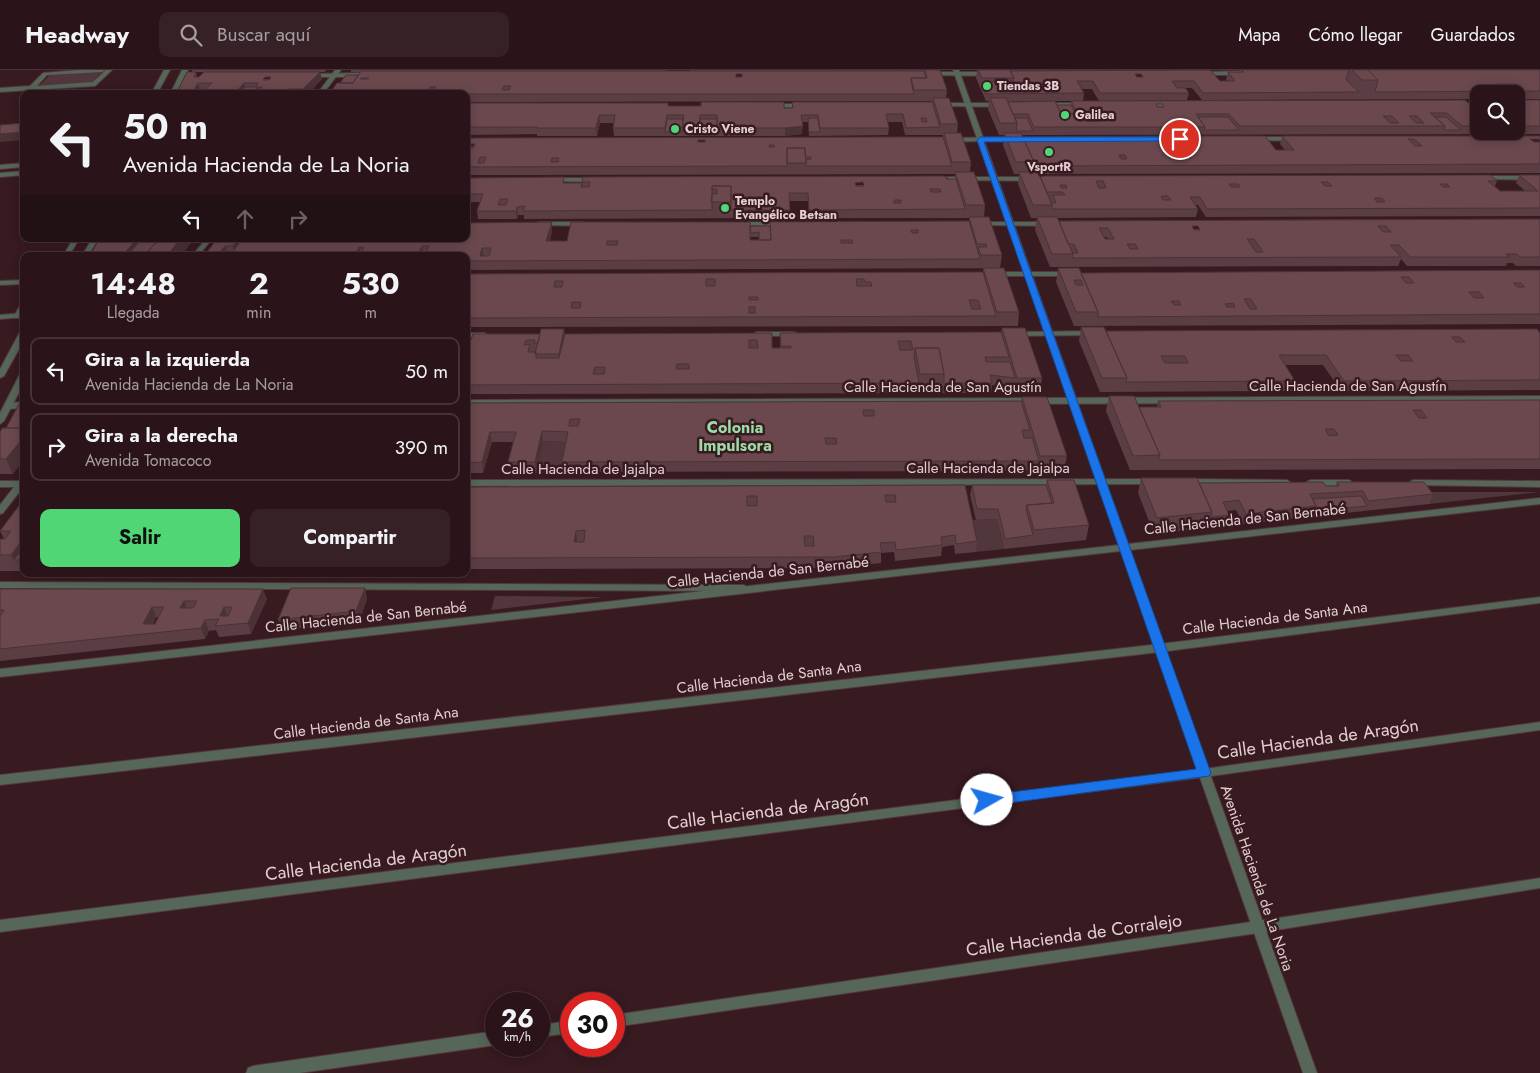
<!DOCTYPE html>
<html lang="es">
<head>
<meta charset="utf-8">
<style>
  :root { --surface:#2a1419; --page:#362126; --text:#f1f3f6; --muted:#a59ea2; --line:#463338; --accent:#50d674 }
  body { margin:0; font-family:Jost,sans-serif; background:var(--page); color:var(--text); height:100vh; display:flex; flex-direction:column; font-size:19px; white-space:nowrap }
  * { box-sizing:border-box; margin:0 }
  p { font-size:16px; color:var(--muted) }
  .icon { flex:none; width:28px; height:28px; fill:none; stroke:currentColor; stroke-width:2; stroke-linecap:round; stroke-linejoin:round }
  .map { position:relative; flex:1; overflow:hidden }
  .details { position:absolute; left:20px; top:182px; width:450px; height:325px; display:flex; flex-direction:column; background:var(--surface); border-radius:10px; box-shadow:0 2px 12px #0003,0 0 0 1px var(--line) }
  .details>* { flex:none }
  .hud { position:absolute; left:20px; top:20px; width:450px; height:152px; border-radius:10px; box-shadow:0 2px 12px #0003,0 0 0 1px var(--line); background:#2a1419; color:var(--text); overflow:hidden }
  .fabs { position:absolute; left:1470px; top:15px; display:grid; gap:10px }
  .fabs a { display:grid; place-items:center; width:55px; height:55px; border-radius:10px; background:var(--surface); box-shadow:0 2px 12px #0003,0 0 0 1px var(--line); font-size:25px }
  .speed { position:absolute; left:485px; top:922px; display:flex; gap:10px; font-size:25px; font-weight:700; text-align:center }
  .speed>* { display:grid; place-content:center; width:65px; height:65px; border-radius:50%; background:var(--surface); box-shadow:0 2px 12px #0003,0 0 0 1px var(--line); line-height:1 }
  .speed small { font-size:12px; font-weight:400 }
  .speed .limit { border:8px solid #d22; background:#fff; color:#111 }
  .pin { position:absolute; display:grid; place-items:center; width:42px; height:42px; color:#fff; margin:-21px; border:2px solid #fff; border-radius:50%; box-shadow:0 1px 5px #0007 }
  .me { position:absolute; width:55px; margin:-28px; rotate:83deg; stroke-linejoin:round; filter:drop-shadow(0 0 4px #0008) }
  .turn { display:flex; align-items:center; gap:18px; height:105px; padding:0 20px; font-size:22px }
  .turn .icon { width:65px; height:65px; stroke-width:2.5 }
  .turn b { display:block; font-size:35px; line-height:42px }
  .lanes { display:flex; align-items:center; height:48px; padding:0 20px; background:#0003; justify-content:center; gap:25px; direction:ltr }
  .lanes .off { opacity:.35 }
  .eta { display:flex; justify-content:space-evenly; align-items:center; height:85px; text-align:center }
  .eta b { font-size:30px; font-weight:700; line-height:35px }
  .button { display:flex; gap:10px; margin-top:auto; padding:10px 20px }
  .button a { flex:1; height:58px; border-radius:10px; background:var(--accent); color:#111; font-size:20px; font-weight:700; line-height:58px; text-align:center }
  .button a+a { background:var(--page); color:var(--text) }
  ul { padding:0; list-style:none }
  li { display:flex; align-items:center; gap:15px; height:68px; margin:0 10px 8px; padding:0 10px; border:2px solid var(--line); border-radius:10px }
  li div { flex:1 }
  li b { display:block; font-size:19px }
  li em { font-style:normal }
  header { display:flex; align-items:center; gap:30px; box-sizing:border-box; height:70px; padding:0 25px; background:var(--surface); border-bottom:1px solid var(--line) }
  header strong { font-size:24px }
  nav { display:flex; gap:28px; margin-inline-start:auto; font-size:18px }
  .search { width:350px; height:45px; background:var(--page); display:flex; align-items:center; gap:12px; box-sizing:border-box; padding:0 18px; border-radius:10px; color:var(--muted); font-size:19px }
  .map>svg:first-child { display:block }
</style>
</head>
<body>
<header>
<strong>Headway</strong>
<div class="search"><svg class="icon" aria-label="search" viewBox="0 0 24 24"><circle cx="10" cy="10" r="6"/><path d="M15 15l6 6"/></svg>Buscar aquí</div>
<nav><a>Mapa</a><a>Cómo llegar</a><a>Guardados</a></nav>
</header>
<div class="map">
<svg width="1540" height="1003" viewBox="0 0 1540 1003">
  <rect width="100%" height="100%" fill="#381a21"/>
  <!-- green -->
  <path fill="#51363b" d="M101 2 92 13 39 16 50 5Z
    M543 371 569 372 563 402 536 403Z
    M1420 422H1540L1429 434Z
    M997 449 1004 479 976 482 969 450Z
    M495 526 604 527 491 540Z"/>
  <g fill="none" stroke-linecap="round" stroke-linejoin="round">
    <!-- service casing -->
    <g stroke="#53373d" stroke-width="2">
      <path id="service" d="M24 93V97L0 99V95Z
        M24 101V105L0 107V103Z
        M24 210V214L0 215V211Z
        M24 243V247L0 249V245Z"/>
    </g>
    <!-- pedestrian casing -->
    <g stroke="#53373d" stroke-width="2">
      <path id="pedestrian" d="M21 234H24V243L21 248H15L14 246Z"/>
    </g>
    <!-- minor casing -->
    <g stroke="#53373d" stroke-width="2">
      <path id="minor" d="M79 0H105L102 2 47 5 37 16 93 12 106 0H112L95 16 0 22V18L30 16 43 3Z
        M928 2H989L992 4 989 6 926 5 925 4Z
        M1201 2 1241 1 1244 3 1241 5H1199L1198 4Z
        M308 4 359 3 362 5 359 7H306L305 6Z
        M940 33H1003L1006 35 1003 37 938 36V34Z
        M1045 33H1083L1086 35 1083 37 1043 36V34Z
        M1142 33H1175L1178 35 1175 37 1140 36V34Z
        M772 34H805L808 36 805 38 770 37V35Z
        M1015 67 1017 68V70L950 72 947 70 950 68Z
        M1167 67H1208L1211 69 1208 71 1165 70V68Z
        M1255 67H1295L1298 69 1295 71 1253 70V68Z
        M1481 106H1540V110L1479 109 1478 108Z
        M936 107H1032L1035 109 1032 111 934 110 933 109Z
        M551 108H594L597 110 594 112 549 111V109Z
        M539 152H584L587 154 584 156 537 155V153Z
        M739 152H784L787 154 784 156 737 155V153Z
        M979 152H1049L1052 154 1049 156 977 155V153Z
        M991 202H1069L1073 204 1069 206H994L990 204Z
        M1094 261 1098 263 1097 265 1014 266 1010 264 1014 262Z
        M756 262H794L798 264 794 266H759L755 264Z
        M466 263H484L488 265 484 267H466Z
        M1540 326V332L466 336V330Z
        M24 332V338L8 339 4 336 8 333Z
        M1154 409 1159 412 1157 414 466 416V410Z
        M1186 409 1287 410 1292 413 1287 416 1183 414 1181 412Z
        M1311 410H1349L1354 413 1349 416 1308 415 1306 413 1308 411Z
        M1414 410 1540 411V417L1411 415 1409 413 1411 411Z
        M0 411H24V417H0Z
        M0 512 744 515 749 518 744 521 0 518Z
        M1540 527V533L1160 582 0 715V705L1160 574Z
        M1540 652V660L1204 707 0 862V850L1204 699Z
        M1540 808V818L1258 863 614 957V945L1258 851Z
        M571 951V963L539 967V955Z
        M496 961V975L300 1003H246L248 998 253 996Z"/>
    </g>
    <!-- tertiary casing -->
    <g stroke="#53373d" stroke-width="2">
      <path id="tertiary" d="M164 0H170L157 24H151Z
        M182 0H188L176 24H170Z
        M335 0H341L323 24H317Z
        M953 0H959L1128 474 1540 428V434L1130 480 1317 1003H1303L1121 481 0 607V599L1119 475Z
        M73 169H79L69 186H63Z
        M92 169H98L88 186H82Z
        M206 169H212L198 186H192Z
        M21 260H24V270L4 306 0 308V299Z
        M21 302H24V313L4 351 0 354V343Z
        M24 407V416L3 443 0 444V435L21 408Z"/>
    </g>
    <!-- service -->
    <use href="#service" fill="#566658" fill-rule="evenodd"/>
    <!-- pedestrian -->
    <use href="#pedestrian" fill="#566658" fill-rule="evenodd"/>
    <!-- minor -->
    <use href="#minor" fill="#566658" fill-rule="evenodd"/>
    <!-- tertiary -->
    <use href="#tertiary" fill="#566658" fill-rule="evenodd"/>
  </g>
  <!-- wall -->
  <path fill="#5b3e43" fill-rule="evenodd" d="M192 0H326L325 2H272L322 9 308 24H176L192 2ZM196 2H204L199 7H197ZM265 7H271L269 9H263Z
    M351 0H667V1L940 0 947 20 946 28 958 54 957 63 971 92 970 102 985 135 984 147 1002 185 1000 198 466 200V186H204L217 169H290L289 171 466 169 552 152V161L550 171H567L750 160 770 156 969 151V148H809L808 131H789L790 148 524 149V145H518L517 149H478L477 141 480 132H466V108L565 113 582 117V112L955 109V104L466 105V68L943 67V65H905L902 52H888L889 58 888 65 809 66 808 52H802V64L785 66H614L613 58 614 53H600L597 66H537V64L466 65V33L784 38H792V32H932V31L466 32V24L340 13 358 5 361 2H351ZM736 4H742V7H736ZM698 70H705V72H698ZM468 74H475L474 76H467ZM863 112 864 115H856L855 113ZM751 167H759V170H750Z
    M690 0H920L690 1Z
    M977 0H1210L1220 11H1228L1226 10 1228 2H1241V0H1540V29H1516V24H1479V29L1202 30 1192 18H1186L1189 23 1187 30 1099 31 1092 19H1081L1084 23 1083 31H1007L1057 35H1071V31L1471 35 1472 30H1479V61H1516V30H1540V64L1022 65 1023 67 1181 71 1194 69 1195 66 1276 80H1285L1280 74 1282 66 1538 69H1530L1534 72H1540V103L1039 104 1040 106 1497 111 1495 116 1500 121H1525L1516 113 1519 105H1540V146L1206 147 1198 135H1195L1198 139 1196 147 1057 148 1059 151 1540 149V196H1516L1513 193H1507L1506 196H1407L1401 189 1398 196 1050 197 1035 160 1037 148H1031L1018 114 1019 104H1014L1003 75 1004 65H999L988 39 989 31H986L976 8ZM1135 4H1141L1143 7H1137ZM1156 34H1162L1164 37H1157ZM1192 156H1198L1200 159H1194ZM1104 167H1107L1108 169H1105Z
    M983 198 1019 242 1018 256 466 257V204L983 202Z
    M1058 198 1081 203 1540 200V254L1074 256 1056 212Z
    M1081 257 1106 261 1540 263V320L1341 321 1323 295H1285L1295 311 1293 321 1100 322 1079 271Z
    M1002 258 1042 308 1040 323H1015L1014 318 992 315 991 323 466 324V284L540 264 564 259 565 264 772 263V278H780V263L1001 262Z
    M1109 326 1139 337H1157L1158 331 1540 330V399L1130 400 1106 341Z
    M1022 327 1067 386 1064 401 563 402 562 392 566 372 543 371 536 403 510 402 508 392 514 372H492L483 403H466V333L1021 331Z
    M0 362 13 404H0Z
    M1141 408 1199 413 1326 416H1336L1337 412 1433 424 1429 434 1243 454 1236 440 1227 441 1229 445 1226 456 1154 464 1138 423Z
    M1047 410 1089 455 1086 470 1004 479 997 449 976 450 970 425 972 415H1046Z
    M965 415 977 471 976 482 955 484 954 475 942 477 941 486 895 491 894 482 881 483V493L834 498 466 499V417Z
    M24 429V501H0V469H4L0 461Z
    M365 518 367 529 359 552 282 560 278 550Z
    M0 519 267 529 251 564 219 567 216 560 209 561 205 569 0 591ZM156 547H158L155 554H153Z"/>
  <!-- shaded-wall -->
  <path fill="#4a3237" d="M320 2 322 9 308 24H304L303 19Z
    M198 13 200 21H194Z
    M244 13 246 21 243 24H234Z
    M287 19 288 24H283Z
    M599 45 600 53 597 66 596 58Z
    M803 56 802 64 785 66V58Z
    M24 62V70L0 72V64Z
    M517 137 518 145 517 149 516 141Z
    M552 152V161L547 180 546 171Z
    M137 169H138L142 181 138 186H122Z
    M180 169H194L181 186H167Z
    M238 169H250L236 186 233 176Z
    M283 169H290L286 176 281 172Z
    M225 176 227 184 229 181 231 186H223L221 181Z
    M422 176 423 185H418Z
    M359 177 361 186H355Z
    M482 178 484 187 480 186Z
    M564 259 566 273 560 298 559 284Z
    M542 361 543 371 536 403 535 392Z
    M490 362 492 372 483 403 482 392Z
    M24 367V390L13 404 6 389Z
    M576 461 577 471 575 482 574 472Z
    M24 468V490H14L11 485Z
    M365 518 367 529 359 552 356 541Z
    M263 519 267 529 251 564 248 553Z
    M184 531 188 541 180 538Z
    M152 537 156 547 147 565 143 554Z
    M224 537 228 548 224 556 220 546Z
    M205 550 209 561 205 569 201 558Z"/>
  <!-- building -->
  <path fill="#6a484e" stroke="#4a3237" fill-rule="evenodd" d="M925 0H940L947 20H914L911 8H927Z
    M978 0H1010L1014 8H982Z
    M1210 0 1220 11H1235L1228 2H1244L1242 0H1349L1346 10 1359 22 1203 23 1194 11H1172L1177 18H1185L1189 23H1100L1093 11H1077L1084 23 986 24 982 12H1013L1014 8 1010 1ZM1135 4H1141L1143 7H1137Z
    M1352 0H1368L1378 10H1362Z
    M1368 0H1540V21L1375 22 1378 10ZM1495 14H1516L1521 17 1500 18Z
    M361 1H924L926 8H911V12L914 24H329L337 13H353ZM736 4H742V7H736ZM361 8H369L368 9H360ZM504 16H511L509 20H502ZM430 17H436L434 21H428Z
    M187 2H196L194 7H199L204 2H320L303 19H287L283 24H250L254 20H260L262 17H256L258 13H244L234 24H176ZM265 7H271L269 10H263ZM198 13H212L204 21H194Z
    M346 5H358L353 13H340Z
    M245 17H256L257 20H254L250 24H238Z
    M288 23H304L303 24H287Z
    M933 28H949L958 54H941Z
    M990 28H1006L1017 53H1000Z
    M1465 30 1476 39H1479V56H1462L1447 43H1430L1445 56H1240L1229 44H1196L1205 57H1034L1028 44H1013L1008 32 1055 31 1061 44H1078L1071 31ZM1156 34H1162L1164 37H1157ZM1106 44H1112L1114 47H1107ZM1383 46H1392L1399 53H1390ZM1409 46H1417L1424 53H1416Z
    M1472 30H1479V36Z
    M1516 30H1540V56H1516Z
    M701 32H784V38H793L792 32H932L940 57 906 58 903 44H886L889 58H820L818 45H801L803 56 785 58H717V45H700L699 58H682L684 45H667L665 58H613L615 45H599L596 58H536L537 57H466V33H668V36H701ZM921 48H926L927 52H922Z
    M1057 35H1071L1076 44H1061Z
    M1198 47H1228L1239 60H1204L1205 57Z
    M1435 47H1446L1461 60H1444L1445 56Z
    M808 48H818L820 62H809Z
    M1015 48H1027L1033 61H1016L1017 53Z
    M667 49H683L682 62H665Z
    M700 49H717V62H699Z
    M24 53V62L0 64V55Z
    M944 63H961L971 92H952Z
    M1004 63H1021L1034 92H1016Z
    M1178 66 1181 71 1197 69 1195 66H1265L1276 80H1294L1282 66H1540V70L1538 69H1530L1534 72H1540V94L1033 96 1034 92 1023 67ZM1408 69H1414L1422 76H1415ZM1119 85H1125L1127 89H1121Z
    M897 67H943L952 96H806V90L811 89V87H805V78H787V96L466 97V68ZM698 70H705V72H698ZM468 74H475L473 78H466ZM769 75H774V77H769ZM480 87H486L484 93H478ZM552 88H559L558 92H551Z
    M787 78H805L806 93H787Z
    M955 102H974L985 135H966Z
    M1019 102H1038L1052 135H1033Z
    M1490 105 1497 111H1488L1500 121H1538L1519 105H1540V138L1207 139 1200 127H1190L1198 139H1052V135L1051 133H1056L1053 125H1065L1063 122H1047L1040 106ZM1096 111H1103L1106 118H1099ZM1321 112H1328L1332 116H1325ZM1229 114H1238L1240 117H1231ZM1440 114H1447L1450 117H1443ZM1060 115H1066L1067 118H1061ZM1161 126H1168L1171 130H1163ZM1374 128H1382L1385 132H1377Z
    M943 106 948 108 946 109H956L965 139 809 140 808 123H789L790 140H731V116H712V140L523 141 525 136 517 137 516 141H477L483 124H466V108L564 107 563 113H582L581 117H589L590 112H582L583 107ZM863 112 864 116H856L855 113ZM930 119H940L941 122H931ZM500 129H508L506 135H498ZM894 130H901V133H894Z
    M712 116H731V132H711L712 124H717V119H712Z
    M969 147H989L1002 185H981L978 177H987L986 174H977Z
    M1037 147H1057L1073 184H1052Z
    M1540 149V187H1520L1517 184H1506L1510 187H1410L1399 175H1390L1401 187 1072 188 1073 183H1078L1074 174H1068L1059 151ZM1192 156H1198L1200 160H1194ZM1378 156H1386L1391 162H1383ZM1099 158H1108L1114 169H1105ZM1247 169H1254L1263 182H1256ZM1127 174H1135L1138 179H1130Z
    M969 151 980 189 466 191V186H230L242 169H283L281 172H301L303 169H466V153L552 152 546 171H567L571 152H750V170H771L770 152ZM911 160H918V163H912ZM841 170H852L853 173H841ZM607 171H618L617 175H607ZM422 176H429L425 185H418ZM359 177H364L360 186H355ZM482 178H491L489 186H480Z
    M750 156H770L771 170H759V162L751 163Z
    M99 169 127 171 129 169H137L122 186H90Z
    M104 169H129L127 171Z
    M138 169H159L144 186H127L139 172Z
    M159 169H180L167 186H144Z
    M217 169H238L233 176H225L221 181H229L225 186H204Z
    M295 169H303L301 172H284L285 171H294Z
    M983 198H1004L1019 242H997Z
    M1058 198H1079L1098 242H1076ZM1074 210H1081L1083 215H1076Z
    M1540 200V244L1098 247V242L1081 203ZM1401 207H1409L1414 213H1406ZM1513 213H1521L1525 217H1518ZM1469 222H1479L1484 228H1474ZM1244 229H1251L1257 239H1250ZM1171 231H1179L1181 235H1174ZM1233 233 1235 237H1227L1225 234Z
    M983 202 996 246 466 248V236H467L469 231H466V204ZM706 209H715V216H706ZM856 209H864L865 212H871L872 216H857ZM555 211H563L562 217H554ZM749 227H758V230H749ZM969 230H978L981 239H972ZM572 232H581L580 238H571ZM749 237H755V243H749Z
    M1081 257H1104L1127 308H1102Z
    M1002 258H1025L1042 308H1017Z
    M541 259H564L559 284H535Z
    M1537 259 1540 263V310L1344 311 1326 285H1279L1295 311 1126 312 1127 308 1106 261ZM1452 267H1460L1465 272H1456ZM1396 285H1408L1413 291H1401ZM1161 286H1185L1188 293H1165Z
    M1001 262 1009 287H985L986 292H1010L1015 308 990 305 992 313H944V304L939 278H915L914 287 919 313 466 315V284L473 264H540L538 273H534L535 270H526L524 275 530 274 528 282H536V288H559L565 264 772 263V278H791V276H781L780 263ZM749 270H757L758 278H749ZM898 271H911L913 280H900ZM677 294H689V299H676ZM595 297H605L604 304H593Z
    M915 278H939L944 304H920Z
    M1109 326H1134L1160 385 1133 386Z
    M1022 327H1047L1067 386H1040Z
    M1540 330V389L1158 390 1160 385 1139 337H1161L1158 331ZM1413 340H1421L1427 348H1419ZM1325 359H1334L1338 365 1329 366Z
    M1021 331 1030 360H1022L1024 368H1032L1039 391 562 392 568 362 542 361 535 392H508L516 362H490L482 392 466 393V333ZM863 340H874V346H864ZM570 349H580L578 356H569ZM825 368H836L837 374H826Z
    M19 334H24V358H6Z
    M2 358H24V367L6 389H0V362Z
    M1141 408H1197L1212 442 1157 448Z
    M1047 410H1074L1089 455 1034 460 1027 435 1054 433Z
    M1323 412 1326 416H1339L1337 412H1424L1433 424 1368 431 1363 421 1310 424 1316 436 1246 444 1239 430 1223 432 1229 445 1211 447 1212 442 1199 413Z
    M965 415 977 471 956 474 955 465 941 467 942 475 896 480 895 472 880 473 882 482 834 487 466 488V417ZM885 425H895L896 432H886ZM747 426H757V436H747ZM585 460 584 472H574L576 461ZM804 466H813L814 476H805Z
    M972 415H1046L1052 433 1027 435 1026 439 1033 465 1005 469 998 439H977Z
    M1361 426 1367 436 1315 441 1316 436 1313 429Z
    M24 429V468L11 485H0V469H5L11 461H0Z
    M22 479H24V490H14Z
    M291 518H365L356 541 278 550Z
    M0 519H263L248 553 215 556 219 549 205 550 201 558 0 579V546L4 540H0ZM184 531H197L193 538H180ZM152 537H164L155 554H143ZM224 537H232L228 546H220Z"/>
  <!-- route -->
  <path fill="#1a73e8" stroke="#114b97" d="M980 67H1180L1183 69 1180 71 984 72 1211 703 1209 706 987 736 980 730 987 725 1196 699 977 70Z"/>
  <!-- markers -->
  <g fill="#50d674" stroke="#381a21" stroke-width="2">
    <circle cx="987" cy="16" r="5"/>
    <circle cx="1065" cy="45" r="5"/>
    <circle cx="675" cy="59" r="5"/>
    <circle cx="1049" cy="82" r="5"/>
    <circle cx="725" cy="138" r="5"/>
  </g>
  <g text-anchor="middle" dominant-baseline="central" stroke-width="5" stroke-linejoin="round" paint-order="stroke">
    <!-- far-poi labels -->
    <g font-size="12" font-weight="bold" fill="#e3ced1" stroke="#381a21" text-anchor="start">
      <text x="997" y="16">Tiendas 3B</text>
      <text x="1075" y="45">Galilea</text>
      <text x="685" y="59">Cristo Viene</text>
      <text x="1049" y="97" text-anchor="middle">VsportR</text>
      <text x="735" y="131">Templo<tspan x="735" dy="14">Evangélico Betsan</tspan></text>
    </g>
    <!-- street labels -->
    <g font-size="15" fill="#e3ced1" stroke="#381a21">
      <text x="1348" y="316">Calle Hacienda de San Agustín</text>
      <text x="943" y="317">Calle Hacienda de San Agustín</text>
      <text x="988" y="398">Calle Hacienda de Jajalpa</text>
      <text x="583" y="399">Calle Hacienda de Jajalpa</text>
      <text transform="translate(1245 449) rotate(-6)">Calle Hacienda de San Bernabé</text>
      <text transform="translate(768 502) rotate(-6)">Calle Hacienda de San Bernabé</text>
      <text transform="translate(366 547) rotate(-6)">Calle Hacienda de San Bernabé</text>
      <text transform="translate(1275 548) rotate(-7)">Calle Hacienda de Santa Ana</text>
      <text transform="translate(769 607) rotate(-7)">Calle Hacienda de Santa Ana</text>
      <text transform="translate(366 653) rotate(-7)">Calle Hacienda de Santa Ana</text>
      <text transform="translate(1257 808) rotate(71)">Avenida Hacienda de La Noria</text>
    </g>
    <!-- neighbourhood labels -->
    <g font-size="16" font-weight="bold" fill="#9bdca6" stroke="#381a21">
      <text x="735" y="357">Colonia<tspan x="735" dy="18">Impulsora</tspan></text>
    </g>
    <!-- near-street labels -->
    <g font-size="18" fill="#e3ced1" stroke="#381a21">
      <text transform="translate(1318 669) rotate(-8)">Calle Hacienda de Aragón</text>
      <text transform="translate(768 741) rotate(-7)">Calle Hacienda de Aragón</text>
      <text transform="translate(366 792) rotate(-7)">Calle Hacienda de Aragón</text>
      <text transform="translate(1074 865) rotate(-8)">Calle Hacienda de Corralejo</text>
    </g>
  </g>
</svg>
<div class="fabs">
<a><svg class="icon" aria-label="search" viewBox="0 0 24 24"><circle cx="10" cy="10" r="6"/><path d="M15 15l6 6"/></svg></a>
</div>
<div class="speed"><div>26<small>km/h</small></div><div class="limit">30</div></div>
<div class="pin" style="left:1180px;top:69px;background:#d93025"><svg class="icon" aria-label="arrive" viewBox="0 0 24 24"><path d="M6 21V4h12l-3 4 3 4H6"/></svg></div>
<svg class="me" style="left:987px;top:730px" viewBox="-20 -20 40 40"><circle r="19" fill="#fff"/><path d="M0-13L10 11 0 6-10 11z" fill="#1a73e8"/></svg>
<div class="hud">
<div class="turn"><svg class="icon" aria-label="left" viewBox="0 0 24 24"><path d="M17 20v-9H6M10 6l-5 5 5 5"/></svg><div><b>50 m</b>Avenida Hacienda de La Noria</div></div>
<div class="lanes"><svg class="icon" aria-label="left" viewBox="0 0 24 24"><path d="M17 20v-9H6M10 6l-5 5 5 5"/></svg><svg class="icon off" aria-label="ahead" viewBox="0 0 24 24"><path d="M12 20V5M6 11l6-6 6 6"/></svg><svg class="icon off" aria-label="right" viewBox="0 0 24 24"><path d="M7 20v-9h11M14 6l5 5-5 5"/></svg></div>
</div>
<section class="details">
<div class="eta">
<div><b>14:48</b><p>Llegada</p></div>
<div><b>2</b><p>min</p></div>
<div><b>530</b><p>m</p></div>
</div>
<ul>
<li><svg class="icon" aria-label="left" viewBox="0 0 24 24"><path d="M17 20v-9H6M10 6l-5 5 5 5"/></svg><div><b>Gira a la izquierda</b><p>Avenida Hacienda de La Noria</p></div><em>50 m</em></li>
<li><svg class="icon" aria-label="right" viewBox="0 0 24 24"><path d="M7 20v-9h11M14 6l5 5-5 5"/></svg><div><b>Gira a la derecha</b><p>Avenida Tomacoco</p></div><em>390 m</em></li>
</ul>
<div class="button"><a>Salir</a><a>Compartir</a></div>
</section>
</div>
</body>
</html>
